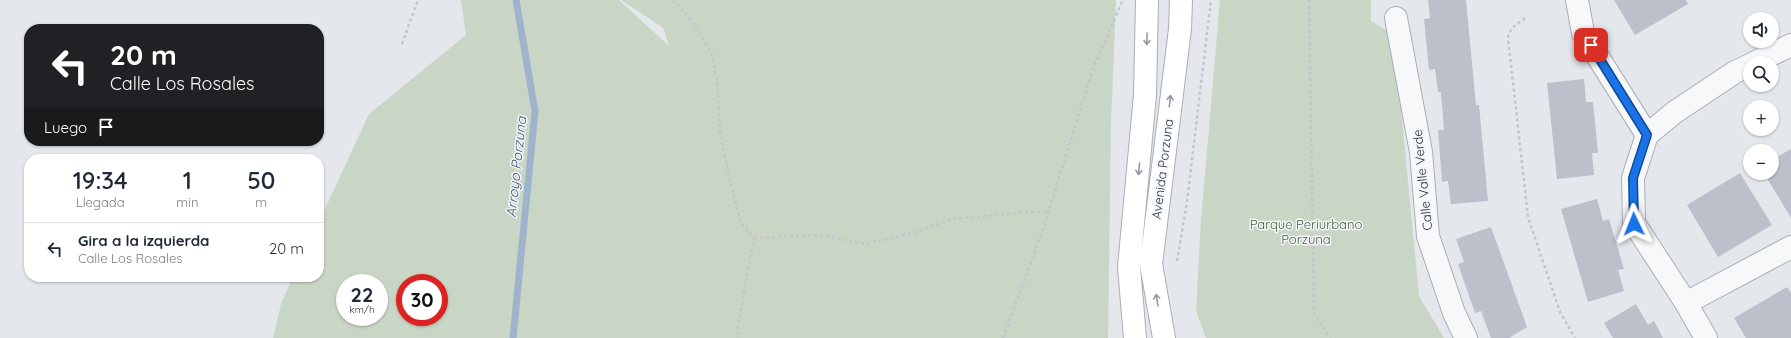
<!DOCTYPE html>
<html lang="es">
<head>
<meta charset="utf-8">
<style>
  :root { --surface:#fff; --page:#f2f2f3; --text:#1f2937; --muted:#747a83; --line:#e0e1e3 }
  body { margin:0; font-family:Quicksand,sans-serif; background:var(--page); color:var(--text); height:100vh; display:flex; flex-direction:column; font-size:15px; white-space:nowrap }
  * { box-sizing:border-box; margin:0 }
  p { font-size:13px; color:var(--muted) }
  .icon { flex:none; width:22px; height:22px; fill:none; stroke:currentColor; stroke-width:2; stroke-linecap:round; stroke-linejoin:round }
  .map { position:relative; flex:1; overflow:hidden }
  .panel { position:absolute; left:24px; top:154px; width:300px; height:128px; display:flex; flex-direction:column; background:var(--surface); border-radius:16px; box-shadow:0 1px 3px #0004 }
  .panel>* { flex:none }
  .guide { position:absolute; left:24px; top:24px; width:300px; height:122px; border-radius:16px; box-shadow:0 1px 3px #0004; background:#202124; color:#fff; overflow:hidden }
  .buttons { position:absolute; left:1743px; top:12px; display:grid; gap:8px }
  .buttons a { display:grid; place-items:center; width:36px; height:36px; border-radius:50%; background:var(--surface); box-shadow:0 1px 3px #0004; font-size:20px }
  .speed { position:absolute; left:336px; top:274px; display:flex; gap:8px; font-size:20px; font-weight:700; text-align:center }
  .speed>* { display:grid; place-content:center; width:52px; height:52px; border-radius:50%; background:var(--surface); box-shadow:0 1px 3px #0004; line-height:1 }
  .speed small { font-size:10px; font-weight:400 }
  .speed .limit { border:6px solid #d22; background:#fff; color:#111 }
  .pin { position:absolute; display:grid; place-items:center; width:34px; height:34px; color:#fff; margin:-17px; border-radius:8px; box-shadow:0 2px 6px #0006 }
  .me { position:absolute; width:44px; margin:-22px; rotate:358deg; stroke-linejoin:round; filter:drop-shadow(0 0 3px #0008) }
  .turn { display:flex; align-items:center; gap:14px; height:84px; padding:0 20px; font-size:18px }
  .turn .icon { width:52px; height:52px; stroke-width:2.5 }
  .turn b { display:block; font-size:28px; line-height:34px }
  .then { display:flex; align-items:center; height:38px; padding:0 20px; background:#0003; gap:8px; font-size:15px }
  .eta { display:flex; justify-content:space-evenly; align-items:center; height:68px; text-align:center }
  .eta b { font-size:24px; font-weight:600; line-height:28px }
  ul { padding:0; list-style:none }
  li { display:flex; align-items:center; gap:12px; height:52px; padding:0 20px; border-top:1px solid var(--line) }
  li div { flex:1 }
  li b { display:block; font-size:15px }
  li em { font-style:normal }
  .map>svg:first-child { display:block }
</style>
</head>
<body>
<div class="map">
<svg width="1791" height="338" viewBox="0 0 1791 338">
  <rect width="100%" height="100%" fill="#e4e7ec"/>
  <!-- green -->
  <path fill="#c9d6c5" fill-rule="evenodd" d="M461 0H619L669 46 663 28 621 0H1116L1111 124 1108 338H273L281 304 293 277H319V222L369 114 466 35ZM345 283H379V317H345ZM405 283H439V317H405Z
    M1220 0H1371V21L1394 35 1419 296 1444 338H1206L1196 311 1201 220Z"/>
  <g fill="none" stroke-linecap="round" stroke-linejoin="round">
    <!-- stream -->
    <path stroke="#9fb4cc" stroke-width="7" d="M513 338 535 111 516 0"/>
  </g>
  <!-- building -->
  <path fill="#bbc0ca" d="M1428 0H1466L1476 105H1479L1488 201 1451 204 1448 181 1442 182 1438 130H1444L1441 92H1438L1435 69 1429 70 1424 19 1430 18Z
    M1614 0H1686L1688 4 1635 35Z
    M1584 79 1586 102H1593L1598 153H1592L1594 175 1557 179 1547 83Z
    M1791 149V218L1764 173H1772V160Z
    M1740 173 1772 225 1718 257 1687 205Z
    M1597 199 1603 221 1609 219 1624 269 1618 270 1624 291 1588 302 1561 209Z
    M1491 227 1527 327 1509 338H1491L1481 311 1475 313 1458 264 1464 262 1456 239Z
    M1787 287 1791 293V338H1746L1734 318Z
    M1636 304 1648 325 1654 321 1663 338H1613L1604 323Z"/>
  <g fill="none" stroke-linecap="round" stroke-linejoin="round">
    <!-- street casing -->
    <g stroke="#a9aeb7" stroke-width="24">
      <path id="street" d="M1577 0 1583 33 1647 135
        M1396 18 1421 152 1428 236 1454 313 1466 338
        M1754 63 1791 45
        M1686 303 1791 247
        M1706 338 1686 303 1634 223 1633 178 1647 135 1675 112 1735 72 1750 65"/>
    </g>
    <!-- secondary casing -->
    <g stroke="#a9aeb7" stroke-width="24">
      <path id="secondary" d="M1135 338 1129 267 1145 95 1147 0
        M1164 338 1151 264 1180 29 1181 0"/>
    </g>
    <!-- path -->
    <path stroke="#c2c5cb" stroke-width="2.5" stroke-dasharray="3 3" stroke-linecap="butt" d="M673 0 686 13 711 52 717 78 720 132 731 186 741 223 754 238 737 330 738 338
      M1309 0 1314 313 1330 338
      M1525 18C1518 24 1509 28 1508 38L1528 217 1560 312 1575 338
      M402 44 418 0
      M754 238 820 235 864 244 913 233 953 219 1027 212H1048
      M1177 261 1187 202 1211 0
      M1003 338 1042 232 1093 69 1122 2"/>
    <!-- street -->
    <use href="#street" stroke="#f7f8fa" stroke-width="22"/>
    <!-- secondary -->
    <use href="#secondary" stroke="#fff" stroke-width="22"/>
  </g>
  <!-- one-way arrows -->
  <defs><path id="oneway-shaft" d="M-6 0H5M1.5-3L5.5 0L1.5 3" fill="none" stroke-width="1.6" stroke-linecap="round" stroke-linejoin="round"/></defs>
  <g stroke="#959aa2">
    <use href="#oneway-shaft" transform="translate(1147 39) rotate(91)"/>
    <use href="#oneway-shaft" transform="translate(1170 101) rotate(-83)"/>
    <use href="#oneway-shaft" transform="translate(1139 169) rotate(95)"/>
    <use href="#oneway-shaft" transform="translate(1157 300) rotate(-100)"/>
  </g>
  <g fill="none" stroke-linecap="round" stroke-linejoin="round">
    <!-- route casing -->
    <g stroke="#114b97" stroke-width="10">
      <path id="route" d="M1591 45 1647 135 1633 178 1634 224"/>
    </g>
    <!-- route -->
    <use href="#route" stroke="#1a73e8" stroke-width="7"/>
  </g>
  <g text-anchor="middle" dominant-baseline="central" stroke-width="3" stroke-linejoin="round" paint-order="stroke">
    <!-- street labels -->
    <g font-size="13" fill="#2b3445" stroke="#f4f6f9">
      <text transform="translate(1162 169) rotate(-83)">Avenida Porzuna</text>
      <text transform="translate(1422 180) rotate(-96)">Calle Valle Verde</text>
    </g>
    <!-- park labels -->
    <g font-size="13" fill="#3f6138" stroke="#f4f6f9">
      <text x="1306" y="224">Parque Periurbano<tspan x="1306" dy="15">Porzuna</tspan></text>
    </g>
    <!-- water labels -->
    <g font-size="14" font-style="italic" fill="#34527a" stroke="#f4f6f9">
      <text transform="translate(516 167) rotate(-84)">Arroyo Porzuna</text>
    </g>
  </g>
</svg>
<div class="buttons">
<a><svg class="icon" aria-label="sound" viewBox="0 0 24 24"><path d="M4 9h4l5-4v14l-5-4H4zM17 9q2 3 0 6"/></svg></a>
<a><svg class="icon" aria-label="search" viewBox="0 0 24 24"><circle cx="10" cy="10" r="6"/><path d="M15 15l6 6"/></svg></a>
<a>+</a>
<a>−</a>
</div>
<div class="speed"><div>22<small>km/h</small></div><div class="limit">30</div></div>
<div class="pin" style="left:1591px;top:45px;background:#d93025"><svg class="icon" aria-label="arrive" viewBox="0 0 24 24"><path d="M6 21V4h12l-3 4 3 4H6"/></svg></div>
<svg class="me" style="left:1634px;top:224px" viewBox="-20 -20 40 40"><path d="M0-17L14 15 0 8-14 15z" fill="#1a73e8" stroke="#fff" stroke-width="4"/></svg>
<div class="guide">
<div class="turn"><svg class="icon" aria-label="left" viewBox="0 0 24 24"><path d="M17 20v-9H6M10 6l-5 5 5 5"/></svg><div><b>20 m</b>Calle Los Rosales</div></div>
<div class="then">Luego<svg class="icon" aria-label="arrive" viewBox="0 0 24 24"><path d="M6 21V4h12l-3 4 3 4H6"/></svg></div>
</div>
<section class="panel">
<div class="eta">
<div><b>19:34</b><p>Llegada</p></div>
<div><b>1</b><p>min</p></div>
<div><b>50</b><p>m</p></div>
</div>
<ul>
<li><svg class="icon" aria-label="left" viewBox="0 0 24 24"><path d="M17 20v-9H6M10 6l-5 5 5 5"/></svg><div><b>Gira a la izquierda</b><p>Calle Los Rosales</p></div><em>20 m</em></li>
</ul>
</section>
</div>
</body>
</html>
